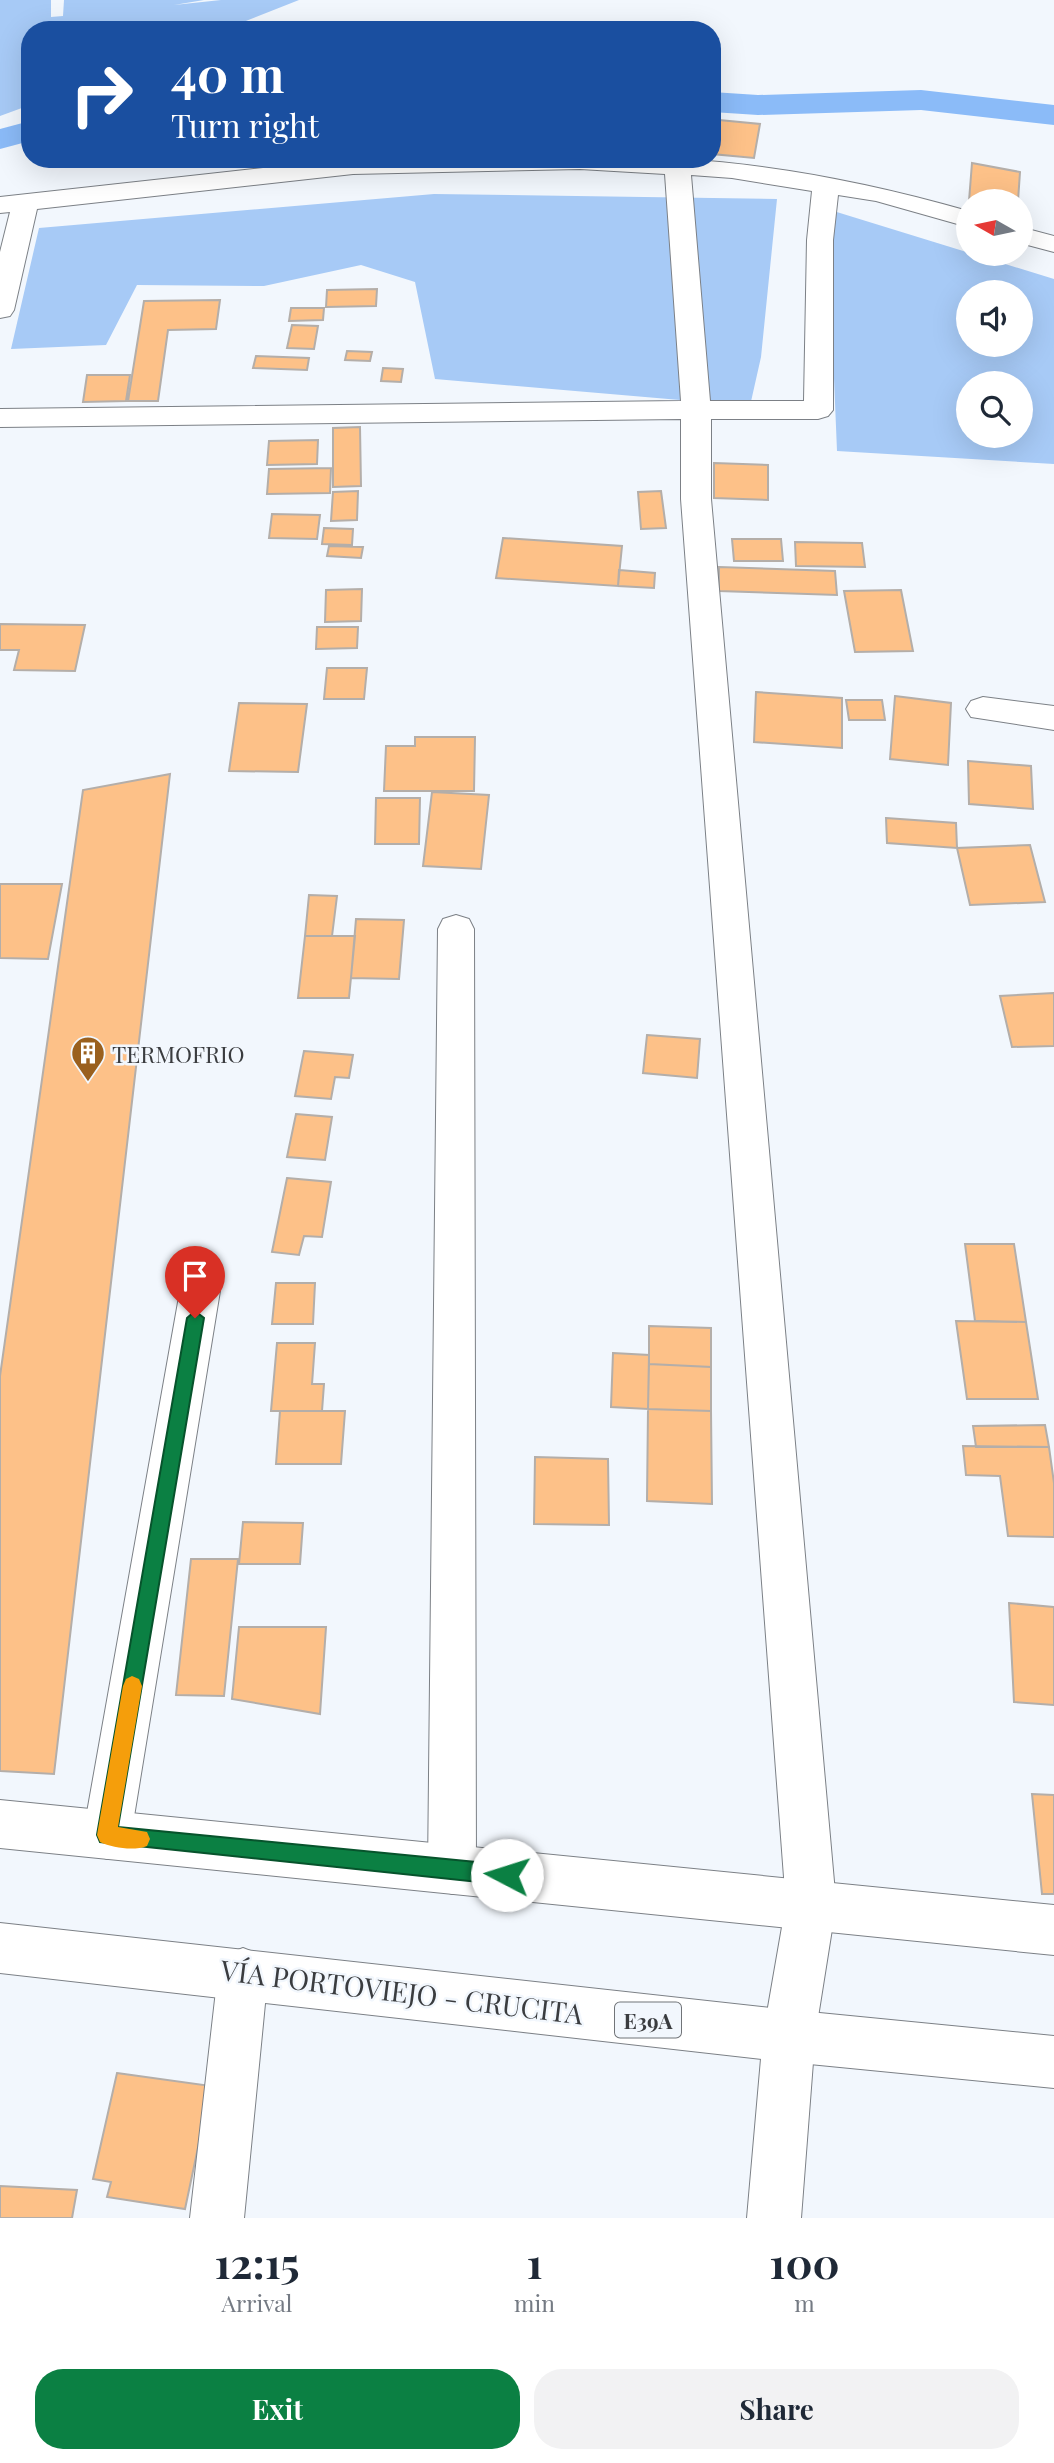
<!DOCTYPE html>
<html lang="en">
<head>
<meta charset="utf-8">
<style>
  :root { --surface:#fff; --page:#f2f2f3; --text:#1f2937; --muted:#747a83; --accent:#0b8043 }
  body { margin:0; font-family:"Playfair Display",serif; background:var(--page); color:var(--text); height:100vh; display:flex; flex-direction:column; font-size:26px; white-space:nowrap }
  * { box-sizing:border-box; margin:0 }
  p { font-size:23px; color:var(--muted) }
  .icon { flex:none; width:38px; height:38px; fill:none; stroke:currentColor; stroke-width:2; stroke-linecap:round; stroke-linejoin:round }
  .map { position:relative; height:2218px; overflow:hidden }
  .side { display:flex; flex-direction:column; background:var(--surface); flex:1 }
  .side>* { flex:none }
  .guide { position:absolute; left:21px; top:21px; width:700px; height:147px; border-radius:28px; box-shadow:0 7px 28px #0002; background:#1a4fa0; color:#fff; overflow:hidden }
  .needle { width:46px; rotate:279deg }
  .fabs { position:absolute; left:956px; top:189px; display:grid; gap:14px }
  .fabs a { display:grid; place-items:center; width:77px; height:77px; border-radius:50%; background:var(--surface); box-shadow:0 7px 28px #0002; font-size:35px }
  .pin { position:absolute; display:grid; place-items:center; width:60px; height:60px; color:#fff; margin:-72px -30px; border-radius:50% 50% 50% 0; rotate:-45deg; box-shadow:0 0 7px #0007 }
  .pin .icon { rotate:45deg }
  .me { position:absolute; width:77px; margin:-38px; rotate:275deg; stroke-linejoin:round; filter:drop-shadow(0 0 5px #0008) }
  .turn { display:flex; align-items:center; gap:24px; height:147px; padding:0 35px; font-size:32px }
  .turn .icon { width:91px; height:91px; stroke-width:2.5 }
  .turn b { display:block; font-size:49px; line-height:60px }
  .eta { display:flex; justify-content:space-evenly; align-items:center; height:119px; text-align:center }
  .eta b { font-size:42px; font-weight:700; line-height:49px }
  .primary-button { display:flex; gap:14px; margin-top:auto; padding:14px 35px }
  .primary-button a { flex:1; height:80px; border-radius:28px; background:var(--accent); color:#fff; font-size:28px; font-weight:700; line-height:80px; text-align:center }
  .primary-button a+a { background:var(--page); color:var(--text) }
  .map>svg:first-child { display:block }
</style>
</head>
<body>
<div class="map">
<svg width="1054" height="2218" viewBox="0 0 1054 2218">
  <rect width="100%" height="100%" fill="#f2f7fd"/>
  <!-- green -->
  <path fill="#a7caf6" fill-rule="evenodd" d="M0 0H51V17L63 16 64 0H204L174 5 221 0H299L223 30H30V105L0 116Z
    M434 194 777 199 761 357 750 406 435 379 415 282 361 265 264 286 137 285 106 345 11 349 39 228Z
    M827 209 1054 279V464L837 451ZM968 292H1020V345H968ZM968 383H1020V436H968Z"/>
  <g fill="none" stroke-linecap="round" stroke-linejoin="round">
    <!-- canal -->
    <path fill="#8bbbf8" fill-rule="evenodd" d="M921 90 1054 105V125L921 110 758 115 712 112V92L758 95Z
      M30 121V141L0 149V129Z"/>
  </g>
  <!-- building -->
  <path fill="#fdc188" stroke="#b4aea9" stroke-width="2" d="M719 120 760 124 754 158 712 154Z
    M972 163 1020 172 1018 201H969Z
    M377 289 376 306 326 307 327 290Z
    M220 300 216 329 168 330 158 401H128L144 301Z
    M291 308H324L323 320 289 321Z
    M292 325 318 326 314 349 287 348Z
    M347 351 372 352 370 361 345 360Z
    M256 356 309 358 307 370 253 368Z
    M383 368 403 369 401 382 381 381Z
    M87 375H130L126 401 83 402Z
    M360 427 361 486 333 487V428Z
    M318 440 317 464 267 465 269 441Z
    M714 463 768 465V500L714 498Z
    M331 468 330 493 267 494 269 469Z
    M358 491 357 520 331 521 333 492Z
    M661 491 666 528 641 529 638 492Z
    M272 514 320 515 317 539 269 538Z
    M324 528 353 529 352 545 322 544Z
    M503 538 622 546 618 586 496 578Z
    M732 539H781L783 561H734Z
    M795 542 862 543 865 567 796 566Z
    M329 546 363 547 361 558 327 556Z
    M719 567 835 571 837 595 719 591Z
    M619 570 655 573 654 588 618 586Z
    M362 589 361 621 325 622 326 590Z
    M901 590 913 651 855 652 844 591Z
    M0 624 85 625 75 671 14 670 19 650H0Z
    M317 627H358L357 648 316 649Z
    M327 668H367L364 699H324Z
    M756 692 842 698V748L754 742Z
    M895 696 951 703 948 765 890 759Z
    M846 700H882L885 720H849Z
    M239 703 307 704 298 772 229 771Z
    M415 737H475L474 791H384L386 746H415Z
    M968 761 1031 766 1033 809 969 804Z
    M170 774 54 1774 0 1771V1376L83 790Z
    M432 792 489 795 481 869 423 866Z
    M376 798H420L419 844H375Z
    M886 818 956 823 957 848 887 843Z
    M1030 845 1045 902 970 905 957 848Z
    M0 884H62L48 959 0 958Z
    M309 895 337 896 332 936H305Z
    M356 919 404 920 399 979 351 978Z
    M305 936H355L349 998H298Z
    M1054 993V1046L1012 1047 1000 996Z
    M647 1035 700 1039 697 1078 643 1073Z
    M304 1051 353 1055 349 1078 335 1077 331 1099 295 1096Z
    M296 1114 332 1117 325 1160 287 1157Z
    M287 1178 331 1182 322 1237 304 1236 299 1255 272 1252Z
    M965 1244H1014L1026 1322 975 1321Z
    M276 1283H315L313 1324H272Z
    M956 1321 1026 1322 1038 1399H967Z
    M649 1326 711 1328V1367L649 1364Z
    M277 1343H315L312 1384H324L322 1411H271Z
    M613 1353 649 1355 648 1409 611 1407Z
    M649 1364 711 1367V1411L648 1409Z
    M648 1409 711 1411 712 1504 647 1501Z
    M280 1411H345L341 1464H276Z
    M1045 1425 1049 1447H976L973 1426Z
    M963 1446 1049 1447 1054 1483V1537L1008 1536 1000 1476 966 1475Z
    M535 1457 608 1459 609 1525 534 1524Z
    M243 1522 303 1523 300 1564H239Z
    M191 1559H238L224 1696 176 1695Z
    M1009 1603 1054 1607V1705L1014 1702Z
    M239 1627H326L320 1714 232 1699Z
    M1032 1794 1054 1795V1894H1042Z
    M117 2073 211 2086 185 2209 107 2197 111 2182 93 2179Z
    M0 2186 77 2190 72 2218H0Z"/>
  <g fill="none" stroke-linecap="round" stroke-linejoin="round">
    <!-- minor casing -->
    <g stroke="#7c8086" stroke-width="2">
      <path id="minor" d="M344 159H681C778 165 874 184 968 211V227L876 201 838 195 833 240V410L828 416 818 419H711V499L836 1904 815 2036 801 2218H747L763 2036 786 1904 681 499V419L0 427V409L681 401 665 174 580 169 353 174 37 209 14 310 10 316 0 318V252L10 212 0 213V197ZM691 175 732 178 812 191 807 240 804 401H710Z
        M1020 227 1054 236V252L1020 243Z
        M983 697 1054 706V730L971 717 966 709 971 701Z
        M456 915 469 919 474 929 476 1870 469 1887 452 1894 435 1887 428 1870 438 929 443 919Z
        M200 1273 214 1278 220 1291 131 1835 124 1852 107 1859 90 1852 83 1835 180 1291 186 1278Z
        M243 1948 261 1955 268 1973 244 2218H190L218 1973 225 1955Z"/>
    </g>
    <!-- major casing -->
    <g stroke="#7c8086" stroke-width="2">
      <path id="major" d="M0 1800 1054 1905V1955L0 1848Z
        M0 1923 789 2010 1054 2036V2088L789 2062 0 1973Z"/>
    </g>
    <!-- minor -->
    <use href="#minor" fill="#fff" fill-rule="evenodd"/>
    <!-- major -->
    <use href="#major" fill="#fff" fill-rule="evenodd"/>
  </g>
  <!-- route -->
  <path fill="#0b8043" stroke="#07532c" stroke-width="2" d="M195 1311 204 1318 118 1827 507 1865 514 1868 517 1875 514 1882 507 1885 100 1842 97 1835 187 1318Z"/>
  <!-- slow -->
  <path fill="#f59e0b" d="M132 1676 139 1679 142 1686 118 1827 147 1832 150 1839 147 1846C134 1851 113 1848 100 1842L97 1835 123 1686 126 1679Z"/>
  <!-- icons -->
  <defs>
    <g id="building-pin" transform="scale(1.75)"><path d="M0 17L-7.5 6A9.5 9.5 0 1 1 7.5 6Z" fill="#9a601e" stroke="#f2f7fd"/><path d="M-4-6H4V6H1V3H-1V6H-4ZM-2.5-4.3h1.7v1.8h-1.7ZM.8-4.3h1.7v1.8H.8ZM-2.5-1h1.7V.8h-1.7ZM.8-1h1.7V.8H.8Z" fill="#fff"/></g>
  </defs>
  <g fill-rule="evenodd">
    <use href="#building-pin" x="88" y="1053"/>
  </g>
  <g text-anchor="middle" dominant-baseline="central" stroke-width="5" stroke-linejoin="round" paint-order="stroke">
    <!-- shield labels -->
    <rect fill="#f2f7fd" stroke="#717478" stroke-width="2" x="615" y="2002.5" width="66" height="35" rx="5"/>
    <g font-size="21" font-weight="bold" fill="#3a3c3f">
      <text x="648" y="2020">E39A</text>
    </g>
    <!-- poi labels -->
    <g font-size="23" fill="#3a3c3f" stroke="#f2f7fd" text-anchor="start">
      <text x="112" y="1053">TERMOFRIO</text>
    </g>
    <!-- near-street labels -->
    <g font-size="28" fill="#3a3c3f" stroke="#f2f7fd">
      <text transform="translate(402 1991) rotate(7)">VÍA PORTOVIEJO - CRUCITA</text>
    </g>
  </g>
</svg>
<div class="fabs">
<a><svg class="needle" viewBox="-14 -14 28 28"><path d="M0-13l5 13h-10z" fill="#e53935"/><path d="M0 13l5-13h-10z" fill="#747a83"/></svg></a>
<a><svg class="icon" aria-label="sound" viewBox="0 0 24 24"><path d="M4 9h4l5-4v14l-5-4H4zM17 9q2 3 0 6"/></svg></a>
<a><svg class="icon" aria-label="search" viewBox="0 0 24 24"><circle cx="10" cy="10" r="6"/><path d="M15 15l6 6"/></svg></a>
</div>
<div class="pin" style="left:195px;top:1318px;background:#d93025"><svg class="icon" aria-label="arrive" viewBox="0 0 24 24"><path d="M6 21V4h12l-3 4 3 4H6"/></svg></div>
<svg class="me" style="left:507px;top:1875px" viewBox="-20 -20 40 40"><circle r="19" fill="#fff"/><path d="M0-13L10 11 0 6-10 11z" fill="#0b8043"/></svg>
<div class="guide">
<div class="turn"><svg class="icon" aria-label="right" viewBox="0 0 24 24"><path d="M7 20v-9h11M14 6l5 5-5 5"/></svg><div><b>40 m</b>Turn right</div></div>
</div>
</div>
<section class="side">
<div class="eta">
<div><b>12:15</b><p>Arrival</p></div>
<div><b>1</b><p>min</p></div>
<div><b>100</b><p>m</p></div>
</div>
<div class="primary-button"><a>Exit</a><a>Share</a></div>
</section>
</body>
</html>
